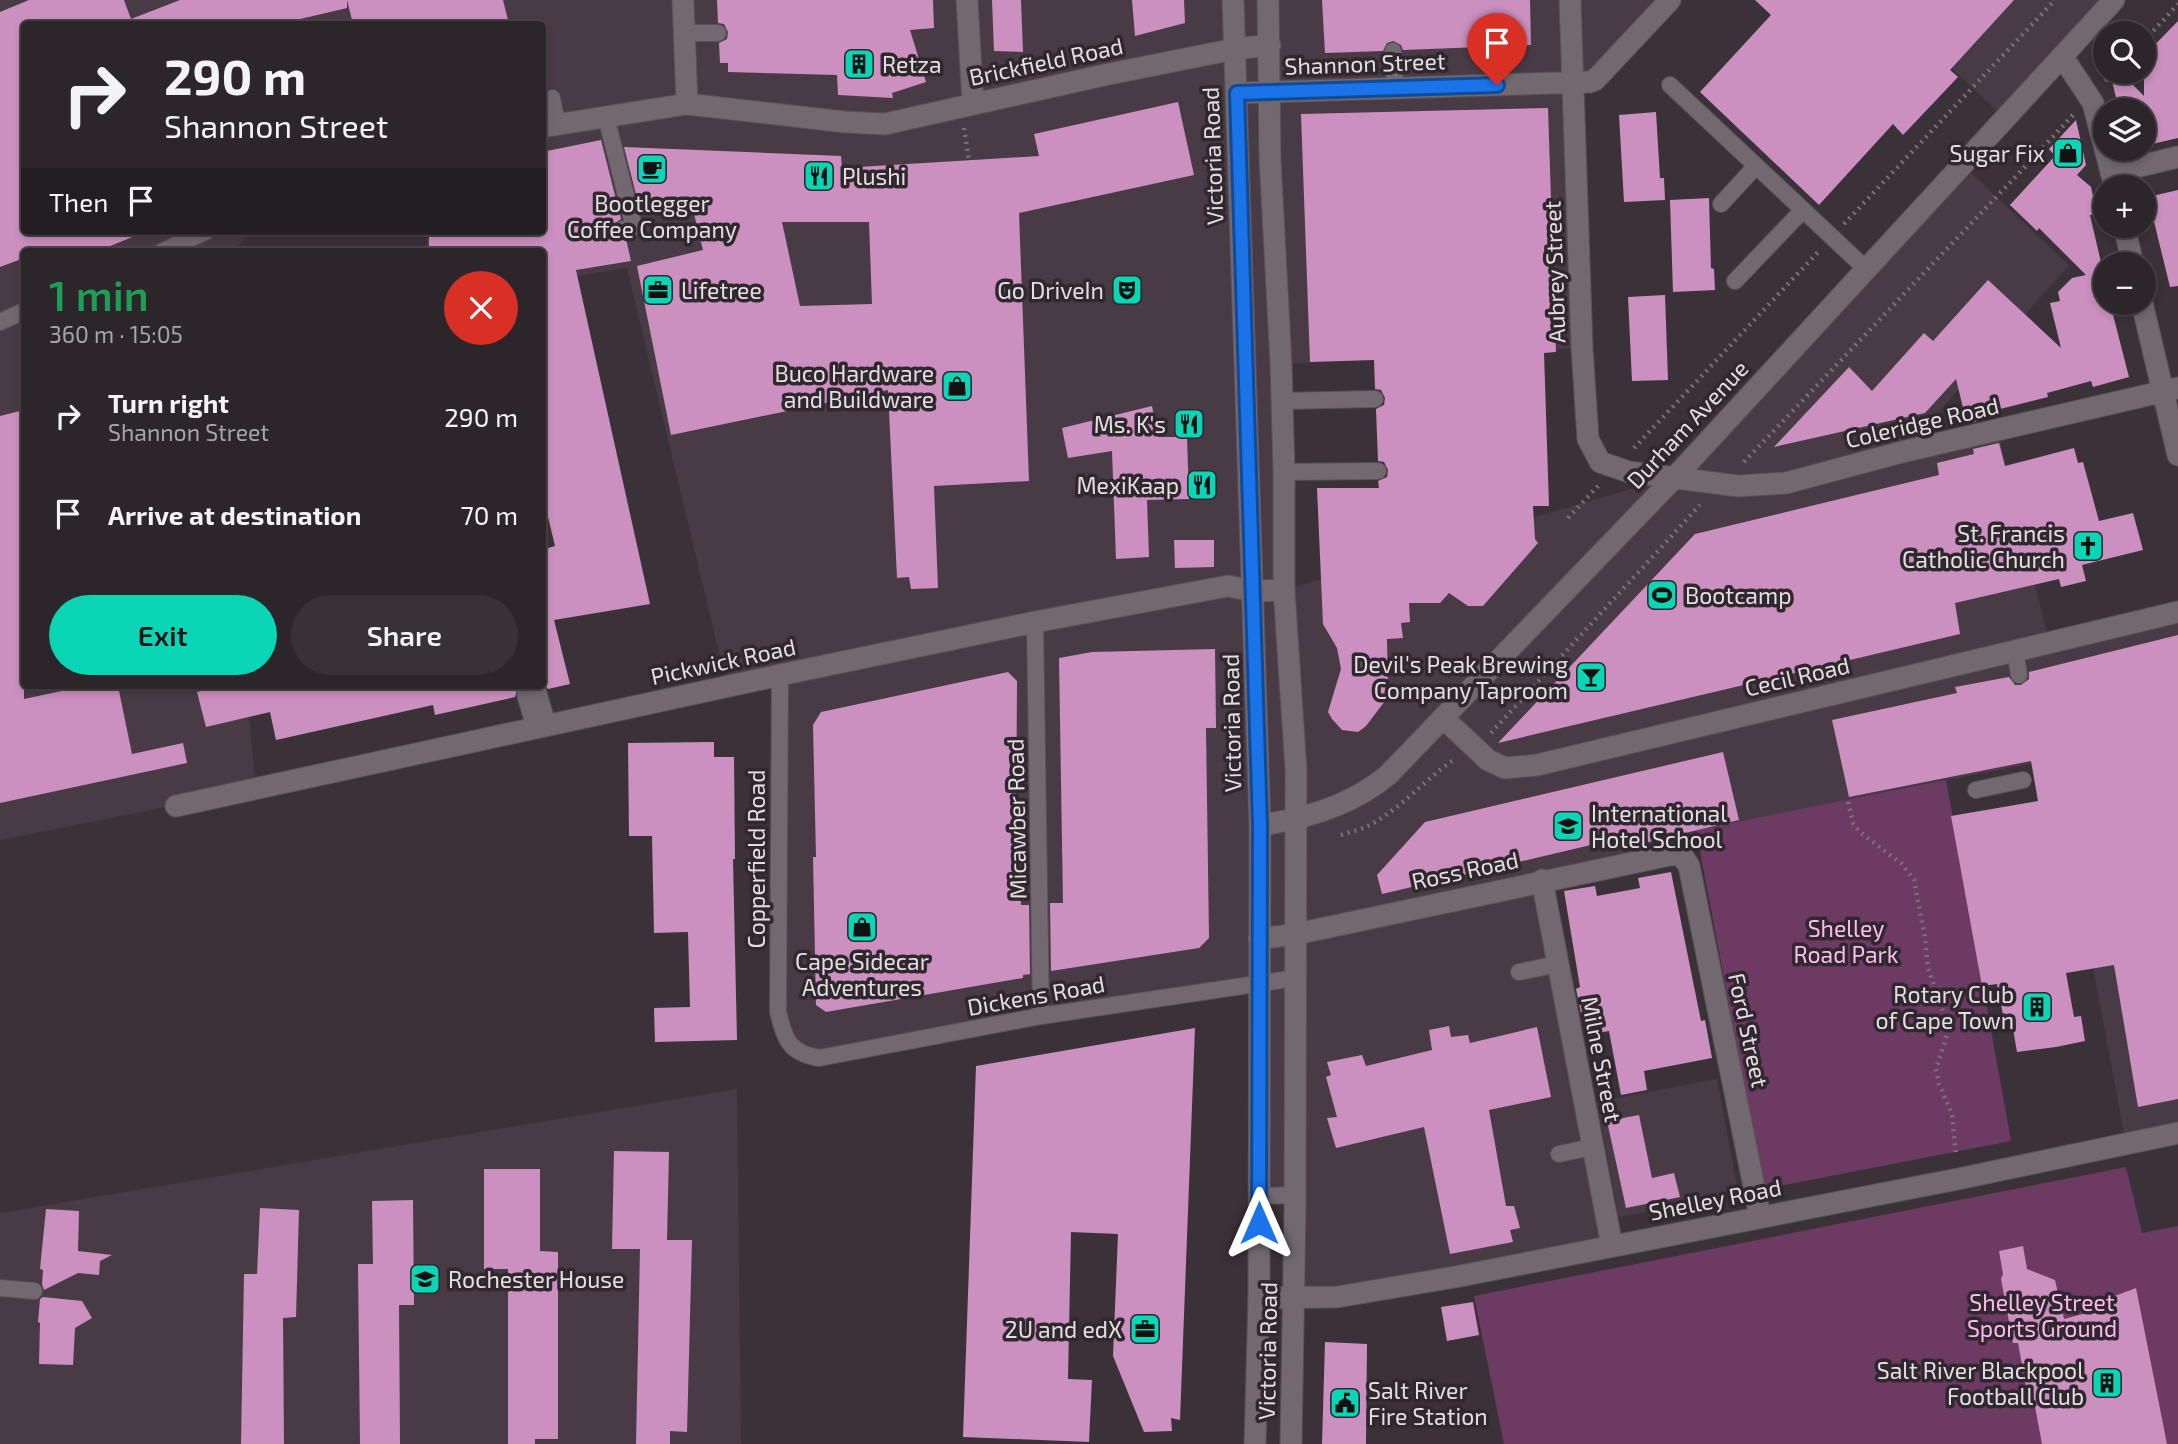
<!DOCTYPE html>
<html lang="en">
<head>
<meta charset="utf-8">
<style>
  :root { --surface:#2c262b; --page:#383237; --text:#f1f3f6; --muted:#a6a5a9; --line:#484347; --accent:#0ad5b5 }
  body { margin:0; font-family:"Exo 2",sans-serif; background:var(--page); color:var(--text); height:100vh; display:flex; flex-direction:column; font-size:26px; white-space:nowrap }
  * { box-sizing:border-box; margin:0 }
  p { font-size:23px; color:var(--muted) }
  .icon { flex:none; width:38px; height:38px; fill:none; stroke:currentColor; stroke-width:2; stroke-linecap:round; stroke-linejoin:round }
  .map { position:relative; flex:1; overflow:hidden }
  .side { position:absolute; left:21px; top:248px; width:525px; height:441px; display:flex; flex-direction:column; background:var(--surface); border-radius:7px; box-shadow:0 4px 10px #0003,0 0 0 2px var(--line) }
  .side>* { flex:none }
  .top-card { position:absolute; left:21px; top:21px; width:525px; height:214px; border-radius:7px; box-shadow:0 4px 10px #0003,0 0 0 2px var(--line); background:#2c262b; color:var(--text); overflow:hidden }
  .buttons { position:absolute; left:2093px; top:21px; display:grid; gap:14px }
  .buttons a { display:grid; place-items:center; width:63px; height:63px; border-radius:50%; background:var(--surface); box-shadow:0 4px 10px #0003,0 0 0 2px var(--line); font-size:35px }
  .pin { position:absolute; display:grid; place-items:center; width:60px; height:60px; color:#fff; margin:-72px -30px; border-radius:50% 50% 50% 0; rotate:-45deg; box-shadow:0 0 7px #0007 }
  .pin .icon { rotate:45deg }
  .me { position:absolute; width:77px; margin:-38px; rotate:0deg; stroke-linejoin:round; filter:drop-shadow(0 0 5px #0008) }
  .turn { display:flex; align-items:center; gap:24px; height:147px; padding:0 28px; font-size:32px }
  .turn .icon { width:91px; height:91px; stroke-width:2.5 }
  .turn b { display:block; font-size:49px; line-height:60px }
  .then { display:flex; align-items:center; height:66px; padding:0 28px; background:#0003; gap:14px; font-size:26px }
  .round { display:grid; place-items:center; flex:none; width:74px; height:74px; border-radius:37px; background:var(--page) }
  .headline { display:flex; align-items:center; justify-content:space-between; height:119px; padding:0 28px }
  h1 { font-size:42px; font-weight:600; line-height:52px; color:#1e9e55 }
  .cta { display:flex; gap:14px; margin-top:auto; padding:14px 28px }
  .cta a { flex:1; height:80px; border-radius:42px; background:var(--accent); color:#111; font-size:28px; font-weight:600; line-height:80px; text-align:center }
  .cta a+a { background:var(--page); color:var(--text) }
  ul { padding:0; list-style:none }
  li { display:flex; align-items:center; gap:21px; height:98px; padding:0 28px }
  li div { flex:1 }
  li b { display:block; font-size:26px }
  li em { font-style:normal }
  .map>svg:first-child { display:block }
</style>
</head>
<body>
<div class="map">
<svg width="2178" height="1444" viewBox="0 0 2178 1444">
  <rect width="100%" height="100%" fill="#3b3239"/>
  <!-- built -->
  <path fill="#493b46" d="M0 0H1670L1595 80 1574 83 1582 348 1281 364 1284 590 1676 476 1962 165 2069 265 1903 452 1998 431 2049 643 2178 612V1133L2126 1144 2054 759 1696 830 1682 855 1542 881 1612 1246 1294 1297 1295 1196H1259L1260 984 819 1058 782 1030 780 675 727 686 627 268 543 281 542 252H427V231H542V24H24V231H253L231 252H24V686H246L256 789 0 840Z
    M1879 0H2114L2006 119Z
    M1717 1079 1738 1191 1733 1195 1619 1217 1597 1102Z
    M737 1089 741 1444H0V1213Z"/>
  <!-- green -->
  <path fill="#6c3a63" d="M1946 780 2011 1141 1764 1189 1696 830Z
    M2126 1167 2142 1233 2178 1226V1444H1504L1474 1296Z"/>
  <!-- building -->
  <path fill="#cb90c0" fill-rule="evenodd" d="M29 0H124L131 19 180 0H347V8L279 24H24V231L145 232 95 252H24V258L0 267V12Z
    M347 0H503L509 24H353Z
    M717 0H933L934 28 910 30 926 82 892 93 893 98 838 95 837 75 728 72V63H720L719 43 727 39 728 32 724 24 718 23Z
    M992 0H1021L1023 52 994 51Z
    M1132 0H1184L1185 23 1135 36Z
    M1322 0H1530L1531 45 1403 50 1401 45 1393 41 1387 43 1383 51 1325 53Z
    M1755 0H2014L1950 70 1958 77 1903 135 1893 124 1819 205 1700 92 1771 15Z
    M2178 21V138L2144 146V110H2119L2110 72H2120L2144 96V56Z
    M1178 102 1194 175 1019 213 1029 481 934 486 938 588 911 589 909 577 897 578 888 390 671 435 637 266 703 250 694 214H641L624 147 841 156 842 168 1039 156 1034 134ZM782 222H869L872 304 800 306Z
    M1548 108 1556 352 1544 353 1549 506H1533L1535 539 1538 543 1483 606H1468L1449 593 1440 603H1409L1410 622 1401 623 1403 638 1387 639 1388 697 1366 726 1358 732 1342 730 1332 719 1328 712 1341 669 1337 648 1323 624 1317 488H1379L1378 481 1387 477 1388 470 1384 462 1378 461 1376 409 1384 405 1385 398 1381 390 1375 389 1374 360 1310 362 1301 114Z
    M1656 112 1660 178H1664L1665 200 1624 202 1619 115Z
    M2076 120 2086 165 2077 175 2091 187 2097 214 2090 215 2103 271 2105 270V303H2110L2129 377 2093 387 2091 381 2047 393 2048 397 1992 411 1993 417 1967 424 1956 379 1925 413 1774 447 1849 367 1872 391 1924 333 1933 341 1988 280 2061 348 2050 303 2060 301 2058 292 2072 278 2086 275 2039 228 2037 231 2010 205 2055 156 2049 149Z
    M601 140 621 219 613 225V232L619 239H626L631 261 576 270 650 604 554 620 570 684 548 689 542 682V550L555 546 542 492V252H429V231H542V152Z
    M2178 190V286L2170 287 2148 197Z
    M1709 198 1711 268 1714 269 1715 290 1673 292 1670 200Z
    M1665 295 1668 380 1632 381 1628 297Z
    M1152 406 1158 437H1187L1189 499 1147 500 1149 557 1116 559 1112 451 1068 458 1062 428Z
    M24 410V699L85 686H118L132 754 183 743 187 763 0 803V416Z
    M1999 443 2005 466 2074 448 2078 463 2083 462 2099 521 2133 513 2143 550 2082 565 2086 581 2061 587 2059 579 1955 603 1960 634 1498 743 1695 534 1939 475 1937 463 1974 454 1973 449Z
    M1174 540H1214V567L1175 568Z
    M2178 635V1099L2138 1107 2114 965 2066 973 2074 1017 2081 1016 2085 1041 2056 1047 2017 1052 2013 1029 2006 1030 1997 984 1982 986 1951 816 2038 801 2031 761 1849 797 1832 720 1957 693 1955 687 2009 677 2015 685H2021L2029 679V672Z
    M1215 649 1216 728H1206L1209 938 1199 948 1051 971 1050 903H1063L1059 658 1092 652Z
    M1008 672 1017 681 1016 837H1018L1021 905H1029L1030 974 1023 975V978L826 1012 816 1005 813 857H816L813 725 821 712Z
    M220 686H518L515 697 435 715 433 705 276 740 270 712 206 727 197 692Z
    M714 742V757H734L735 859H733L737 1040 655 1042 654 1008 690 1007 688 932 654 933 652 836H629L628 743Z
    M1723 752 1739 820 1648 842 1646 832 1382 894 1377 875 1425 822Z
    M1671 872 1701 1021 1705 1020 1712 1058 1644 1071 1647 1090 1621 1095 1609 1031 1588 1035 1584 1013H1581L1576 989 1580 987 1564 891 1595 886 1597 896 1640 888 1638 878Z
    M1449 1026 1451 1037 1468 1035 1470 1043 1537 1027 1551 1097 1489 1110 1506 1206H1514L1520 1228 1510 1230 1513 1242 1450 1254 1424 1127 1336 1148 1327 1118 1337 1117 1326 1077 1331 1075 1327 1062 1362 1055 1366 1066 1432 1050 1429 1030Z
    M1195 1028 1180 1420 1171 1418 1172 1431 1144 1432 1113 1356 1118 1234 1071 1232 1068 1379 1092 1380 1089 1442 963 1437 976 1066Z
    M1639 1115 1652 1178 1674 1173 1680 1197 1626 1208 1607 1121Z
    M614 1151 669 1152 667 1240H692L687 1432 670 1431V1444H636L640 1249H612Z
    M484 1169H540V1251L558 1252V1439H535V1444H508V1269H484Z
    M413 1200 414 1305H399L400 1444H360L358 1264H373L372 1201Z
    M260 1208 299 1210 296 1317 283 1318 284 1444H241L244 1274H257Z
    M46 1209 79 1211 78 1251 112 1255 100 1261 99 1275 78 1273 44 1290 42 1284 43 1270 40 1269Z
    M2023 1246 2027 1269 2055 1280 2064 1319 2094 1311 2113 1302 2112 1297 2136 1288 2167 1444H2042L2033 1396 2028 1397 2018 1343H2013L2001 1279 2003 1274 1999 1251Z
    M43 1297 82 1301 92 1318 75 1328 73 1365 39 1364 40 1323 38 1322 40 1299Z
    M1473 1302 1479 1335 1447 1341 1441 1307Z
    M1325 1342 1367 1344 1366 1444H1322Z"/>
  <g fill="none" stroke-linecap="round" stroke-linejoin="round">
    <!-- lane casing -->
    <g stroke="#585157" stroke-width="18">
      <path id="lane" d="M684 33H718
        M1393 51 1395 88
        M1670 85 1866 269
        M552 98 557 125
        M606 117 634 227 623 229
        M1721 204 1756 166
        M161 252 207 231
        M1735 281 1803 210
        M0 322 24 311
        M1282 401 1375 399
        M1284 472 1378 471
        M1035 622 1041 1016
        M2015 651 2019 675
        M780 675 778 1011C784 1039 789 1053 819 1058L1041 1016 1296 978
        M538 691 548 726
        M525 694 535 729
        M1976 790 2023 780
        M1519 972 1558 964
        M1559 1154 1592 1147
        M1259 1196 1295 1195
        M0 1288 34 1291"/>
    </g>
    <!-- street casing -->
    <g stroke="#585157" stroke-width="23">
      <path id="street" d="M683 0 687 104
        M967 0 973 104
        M1570 0 1582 348 1588 439 1600 462 1629 472 1738 486 1786 483 1902 452 2178 388
        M2062 56 2093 103 2115 187
        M1237 93 1589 82 1595 80 1670 0
        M542 127 687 104 845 122 885 124 1109 74 1235 49 1270 45
        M2111 173 2178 157
        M2124 226 2133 264
        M2142 303 2178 455
        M1443 718 1488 760 1505 768 1537 765 2178 612
        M176 806 780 675 1035 622 1228 586 1253 591 1284 590
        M1542 880 1612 1246
        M1259 939 1296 934 1670 855H1682L1689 866 1760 1216
        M1259 1298 1337 1297 1455 1277 1958 1179 2178 1133"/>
    </g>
    <!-- secondary casing -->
    <g stroke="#585157" stroke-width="23">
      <path id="secondary" d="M1233 0 1260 825 1259 1298 1255 1444
        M1268 0 1270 159 1281 364 1284 472V590L1296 770 1295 1209 1291 1444
        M1260 825C1306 819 1352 805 1388 775L1676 476 2114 0"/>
    </g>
    <!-- path -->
    <path stroke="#7a7278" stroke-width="4.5" stroke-dasharray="2 5" stroke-linecap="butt" d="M2144 41 2178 4
      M2105 81 2114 72
      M964 128 969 161
      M1844 224 2055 0
      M1634 448 1819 251
      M1744 462 2023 169 2073 115
      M1568 518 1599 485
      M1491 733 1700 505
      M1848 802 1853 823 1861 833 1902 864 1914 880 1925 938 1928 968 1945 1017 1947 1035 1936 1069 1939 1084 1952 1114 1956 1157
      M1341 835C1350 832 1360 830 1368 826 1401 809 1425 779 1456 758"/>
    <!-- lane -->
    <use href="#lane" stroke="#726870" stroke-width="16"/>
    <!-- street -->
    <use href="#street" stroke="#726870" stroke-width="21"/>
    <!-- secondary -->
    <use href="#secondary" stroke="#726870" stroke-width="21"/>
  </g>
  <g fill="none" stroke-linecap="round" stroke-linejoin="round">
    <!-- route casing -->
    <g stroke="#114b97" stroke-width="18">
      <path id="route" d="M1259 1223 1260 825 1237 93 1497 85"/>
    </g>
    <!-- route -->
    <use href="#route" stroke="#1a73e8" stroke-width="12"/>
  </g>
  <!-- icons -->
  <defs>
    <g id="building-square" transform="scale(1.575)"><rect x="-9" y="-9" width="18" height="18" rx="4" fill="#0ad5b5" stroke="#31282f"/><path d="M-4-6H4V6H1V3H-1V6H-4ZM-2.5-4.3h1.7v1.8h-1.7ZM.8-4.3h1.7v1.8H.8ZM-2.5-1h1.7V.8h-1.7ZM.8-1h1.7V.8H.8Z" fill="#111"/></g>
    <g id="shop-square" transform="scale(1.575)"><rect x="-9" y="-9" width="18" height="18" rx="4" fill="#0ad5b5" stroke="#31282f"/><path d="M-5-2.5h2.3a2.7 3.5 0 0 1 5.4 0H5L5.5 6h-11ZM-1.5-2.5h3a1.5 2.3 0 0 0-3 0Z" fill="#111"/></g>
    <g id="cafe-square" transform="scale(1.575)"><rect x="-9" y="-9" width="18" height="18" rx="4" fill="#0ad5b5" stroke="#31282f"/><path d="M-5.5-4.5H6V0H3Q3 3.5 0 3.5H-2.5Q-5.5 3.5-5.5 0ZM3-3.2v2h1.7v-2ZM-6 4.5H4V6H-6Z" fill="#111"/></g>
    <g id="restaurant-square" transform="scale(1.575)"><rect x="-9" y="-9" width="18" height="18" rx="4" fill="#0ad5b5" stroke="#31282f"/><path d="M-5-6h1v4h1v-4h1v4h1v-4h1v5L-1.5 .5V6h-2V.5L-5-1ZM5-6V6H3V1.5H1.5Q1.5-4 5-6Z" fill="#111"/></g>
    <g id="office-square" transform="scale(1.575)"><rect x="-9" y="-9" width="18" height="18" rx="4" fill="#0ad5b5" stroke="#31282f"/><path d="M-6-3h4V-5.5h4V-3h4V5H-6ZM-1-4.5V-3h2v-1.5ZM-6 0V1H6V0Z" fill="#111"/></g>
    <g id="theatre-square" transform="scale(1.575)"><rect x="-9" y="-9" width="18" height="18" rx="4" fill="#0ad5b5" stroke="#31282f"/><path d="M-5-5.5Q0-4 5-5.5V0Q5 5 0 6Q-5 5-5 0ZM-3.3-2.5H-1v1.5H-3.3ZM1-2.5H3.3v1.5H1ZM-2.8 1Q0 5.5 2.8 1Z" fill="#111"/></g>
    <g id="church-square" transform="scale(1.575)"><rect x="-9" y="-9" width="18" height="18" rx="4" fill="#0ad5b5" stroke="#31282f"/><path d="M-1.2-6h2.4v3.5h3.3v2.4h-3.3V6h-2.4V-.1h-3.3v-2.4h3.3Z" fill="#111"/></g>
    <g id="stadium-square" transform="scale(1.575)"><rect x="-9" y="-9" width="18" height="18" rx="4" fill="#0ad5b5" stroke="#31282f"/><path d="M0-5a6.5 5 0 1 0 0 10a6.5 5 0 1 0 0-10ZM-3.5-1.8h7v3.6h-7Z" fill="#111"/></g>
    <g id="bar-square" transform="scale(1.575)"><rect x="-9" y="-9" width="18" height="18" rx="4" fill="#0ad5b5" stroke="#31282f"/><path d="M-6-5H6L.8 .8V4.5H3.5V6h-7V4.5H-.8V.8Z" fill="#111"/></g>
    <g id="university-square" transform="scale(1.575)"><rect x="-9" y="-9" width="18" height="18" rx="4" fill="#0ad5b5" stroke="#31282f"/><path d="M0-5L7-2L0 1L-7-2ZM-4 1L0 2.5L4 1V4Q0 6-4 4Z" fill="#111"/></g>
    <g id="civic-square" transform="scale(1.575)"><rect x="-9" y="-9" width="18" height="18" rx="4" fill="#0ad5b5" stroke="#31282f"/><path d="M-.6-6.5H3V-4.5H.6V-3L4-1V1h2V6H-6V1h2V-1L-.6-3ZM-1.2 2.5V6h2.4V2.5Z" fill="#111"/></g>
  </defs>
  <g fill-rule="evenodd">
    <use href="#building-square" x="859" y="64"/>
    <use href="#shop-square" x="2068" y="153"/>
    <use href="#cafe-square" x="652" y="169"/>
    <use href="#restaurant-square" x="819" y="176"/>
    <use href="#office-square" x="658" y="290"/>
    <use href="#theatre-square" x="1127" y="290"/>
    <use href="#shop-square" x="957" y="386"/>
    <use href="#restaurant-square" x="1189" y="424"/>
    <use href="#restaurant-square" x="1202" y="485"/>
    <use href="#church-square" x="2088" y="546"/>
    <use href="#stadium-square" x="1662" y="595"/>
    <use href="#bar-square" x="1591" y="677"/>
    <use href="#university-square" x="1568" y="826"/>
    <use href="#shop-square" x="862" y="927"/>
    <use href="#building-square" x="2037" y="1007"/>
    <use href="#university-square" x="425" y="1279"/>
    <use href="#office-square" x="1145" y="1329"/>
    <use href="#building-square" x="2107" y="1383"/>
    <use href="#civic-square" x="1345" y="1403"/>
  </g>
  <g text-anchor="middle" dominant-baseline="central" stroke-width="7" stroke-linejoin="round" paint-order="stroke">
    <!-- street labels -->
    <g font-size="23" fill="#e4dee2" stroke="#31282f">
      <text transform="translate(1046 61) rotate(-12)">Brickfield Road</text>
      <text transform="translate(1365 63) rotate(-2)">Shannon Street</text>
      <text transform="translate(1212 156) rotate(-92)">Victoria Road</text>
      <text transform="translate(1554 272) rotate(-92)">Aubrey Street</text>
      <text transform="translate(1922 422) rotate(-13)">Coleridge Road</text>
      <text transform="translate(1687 424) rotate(-47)">Durham Avenue</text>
      <text transform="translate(723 661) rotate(-12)">Pickwick Road</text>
      <text transform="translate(1797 676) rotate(-13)">Cecil Road</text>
      <text transform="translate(1231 723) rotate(-91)">Victoria Road</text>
      <text transform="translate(1016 819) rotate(-91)">Micawber Road</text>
      <text transform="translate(756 859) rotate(-90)">Copperfield Road</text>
      <text transform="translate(1465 870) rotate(-12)">Ross Road</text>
      <text transform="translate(1036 995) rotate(-10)">Dickens Road</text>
      <text transform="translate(1749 1030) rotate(78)">Ford Street</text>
      <text transform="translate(1602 1059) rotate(79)">Milne Street</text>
      <text transform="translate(1715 1199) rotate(-11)">Shelley Road</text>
      <text transform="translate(1267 1351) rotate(-89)">Victoria Road</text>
    </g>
    <!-- poi labels -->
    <g font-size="23" fill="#e4dee2" stroke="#31282f" text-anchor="end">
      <text x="882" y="64" text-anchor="start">Retza</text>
      <text x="2045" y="153">Sugar Fix</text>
      <text x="842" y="176" text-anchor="start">Plushi</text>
      <text x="652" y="203" text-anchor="middle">Bootlegger<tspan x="652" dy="26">Coffee Company</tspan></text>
      <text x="681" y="290" text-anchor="start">Lifetree</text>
      <text x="1104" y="290">Go DriveIn</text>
      <text x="934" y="373">Buco Hardware<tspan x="934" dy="26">and Buildware</tspan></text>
      <text x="1166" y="424">Ms. K's</text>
      <text x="1179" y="485">MexiKaap</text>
      <text x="2065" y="533">St. Francis<tspan x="2065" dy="26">Catholic Church</tspan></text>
      <text x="1685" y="595" text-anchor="start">Bootcamp</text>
      <text x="1568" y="664">Devil's Peak Brewing<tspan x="1568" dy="26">Company Taproom</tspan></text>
      <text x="1591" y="813" text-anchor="start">International<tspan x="1591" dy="26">Hotel School</tspan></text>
      <text x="862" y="961" text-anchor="middle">Cape Sidecar<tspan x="862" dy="26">Adventures</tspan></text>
      <text x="2014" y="994">Rotary Club<tspan x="2014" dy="26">of Cape Town</tspan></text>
      <text x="448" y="1279" text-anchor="start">Rochester House</text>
      <text x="1122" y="1329">2U and edX</text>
      <text x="2084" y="1370">Salt River Blackpool<tspan x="2084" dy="26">Football Club</tspan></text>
      <text x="1368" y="1390" text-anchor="start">Salt River<tspan x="1368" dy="26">Fire Station</tspan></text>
    </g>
    <!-- park labels -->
    <g font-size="23" fill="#fcbaef" stroke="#31282f">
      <text x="1846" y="928">Shelley<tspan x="1846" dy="26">Road Park</tspan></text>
      <text x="2042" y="1302">Shelley Street<tspan x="2042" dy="26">Sports Ground</tspan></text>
    </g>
  </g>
</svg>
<div class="buttons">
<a><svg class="icon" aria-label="search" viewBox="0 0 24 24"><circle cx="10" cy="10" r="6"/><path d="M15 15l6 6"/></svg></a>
<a><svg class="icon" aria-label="layers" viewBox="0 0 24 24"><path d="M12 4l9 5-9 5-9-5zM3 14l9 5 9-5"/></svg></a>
<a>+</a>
<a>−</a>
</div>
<div class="pin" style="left:1497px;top:85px;background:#d93025"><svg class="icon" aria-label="arrive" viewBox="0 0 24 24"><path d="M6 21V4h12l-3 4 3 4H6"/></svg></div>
<svg class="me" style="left:1259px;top:1223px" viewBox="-20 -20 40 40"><path d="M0-17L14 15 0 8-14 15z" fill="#1a73e8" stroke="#fff" stroke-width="4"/></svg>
<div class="top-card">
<div class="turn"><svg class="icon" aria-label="right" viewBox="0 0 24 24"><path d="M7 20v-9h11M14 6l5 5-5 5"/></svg><div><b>290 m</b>Shannon Street</div></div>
<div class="then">Then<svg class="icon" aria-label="arrive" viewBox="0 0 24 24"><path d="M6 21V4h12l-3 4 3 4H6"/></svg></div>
</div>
<section class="side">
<div class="headline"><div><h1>1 min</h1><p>360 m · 15:05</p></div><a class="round" style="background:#d93025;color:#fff"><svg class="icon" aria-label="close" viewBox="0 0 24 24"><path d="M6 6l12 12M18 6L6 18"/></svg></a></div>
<ul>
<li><svg class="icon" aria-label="right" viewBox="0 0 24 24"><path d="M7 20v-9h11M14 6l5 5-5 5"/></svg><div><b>Turn right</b><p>Shannon Street</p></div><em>290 m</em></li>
<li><svg class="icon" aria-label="arrive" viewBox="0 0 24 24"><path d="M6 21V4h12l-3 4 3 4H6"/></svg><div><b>Arrive at destination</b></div><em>70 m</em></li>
</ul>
<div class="cta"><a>Exit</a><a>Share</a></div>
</section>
</div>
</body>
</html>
